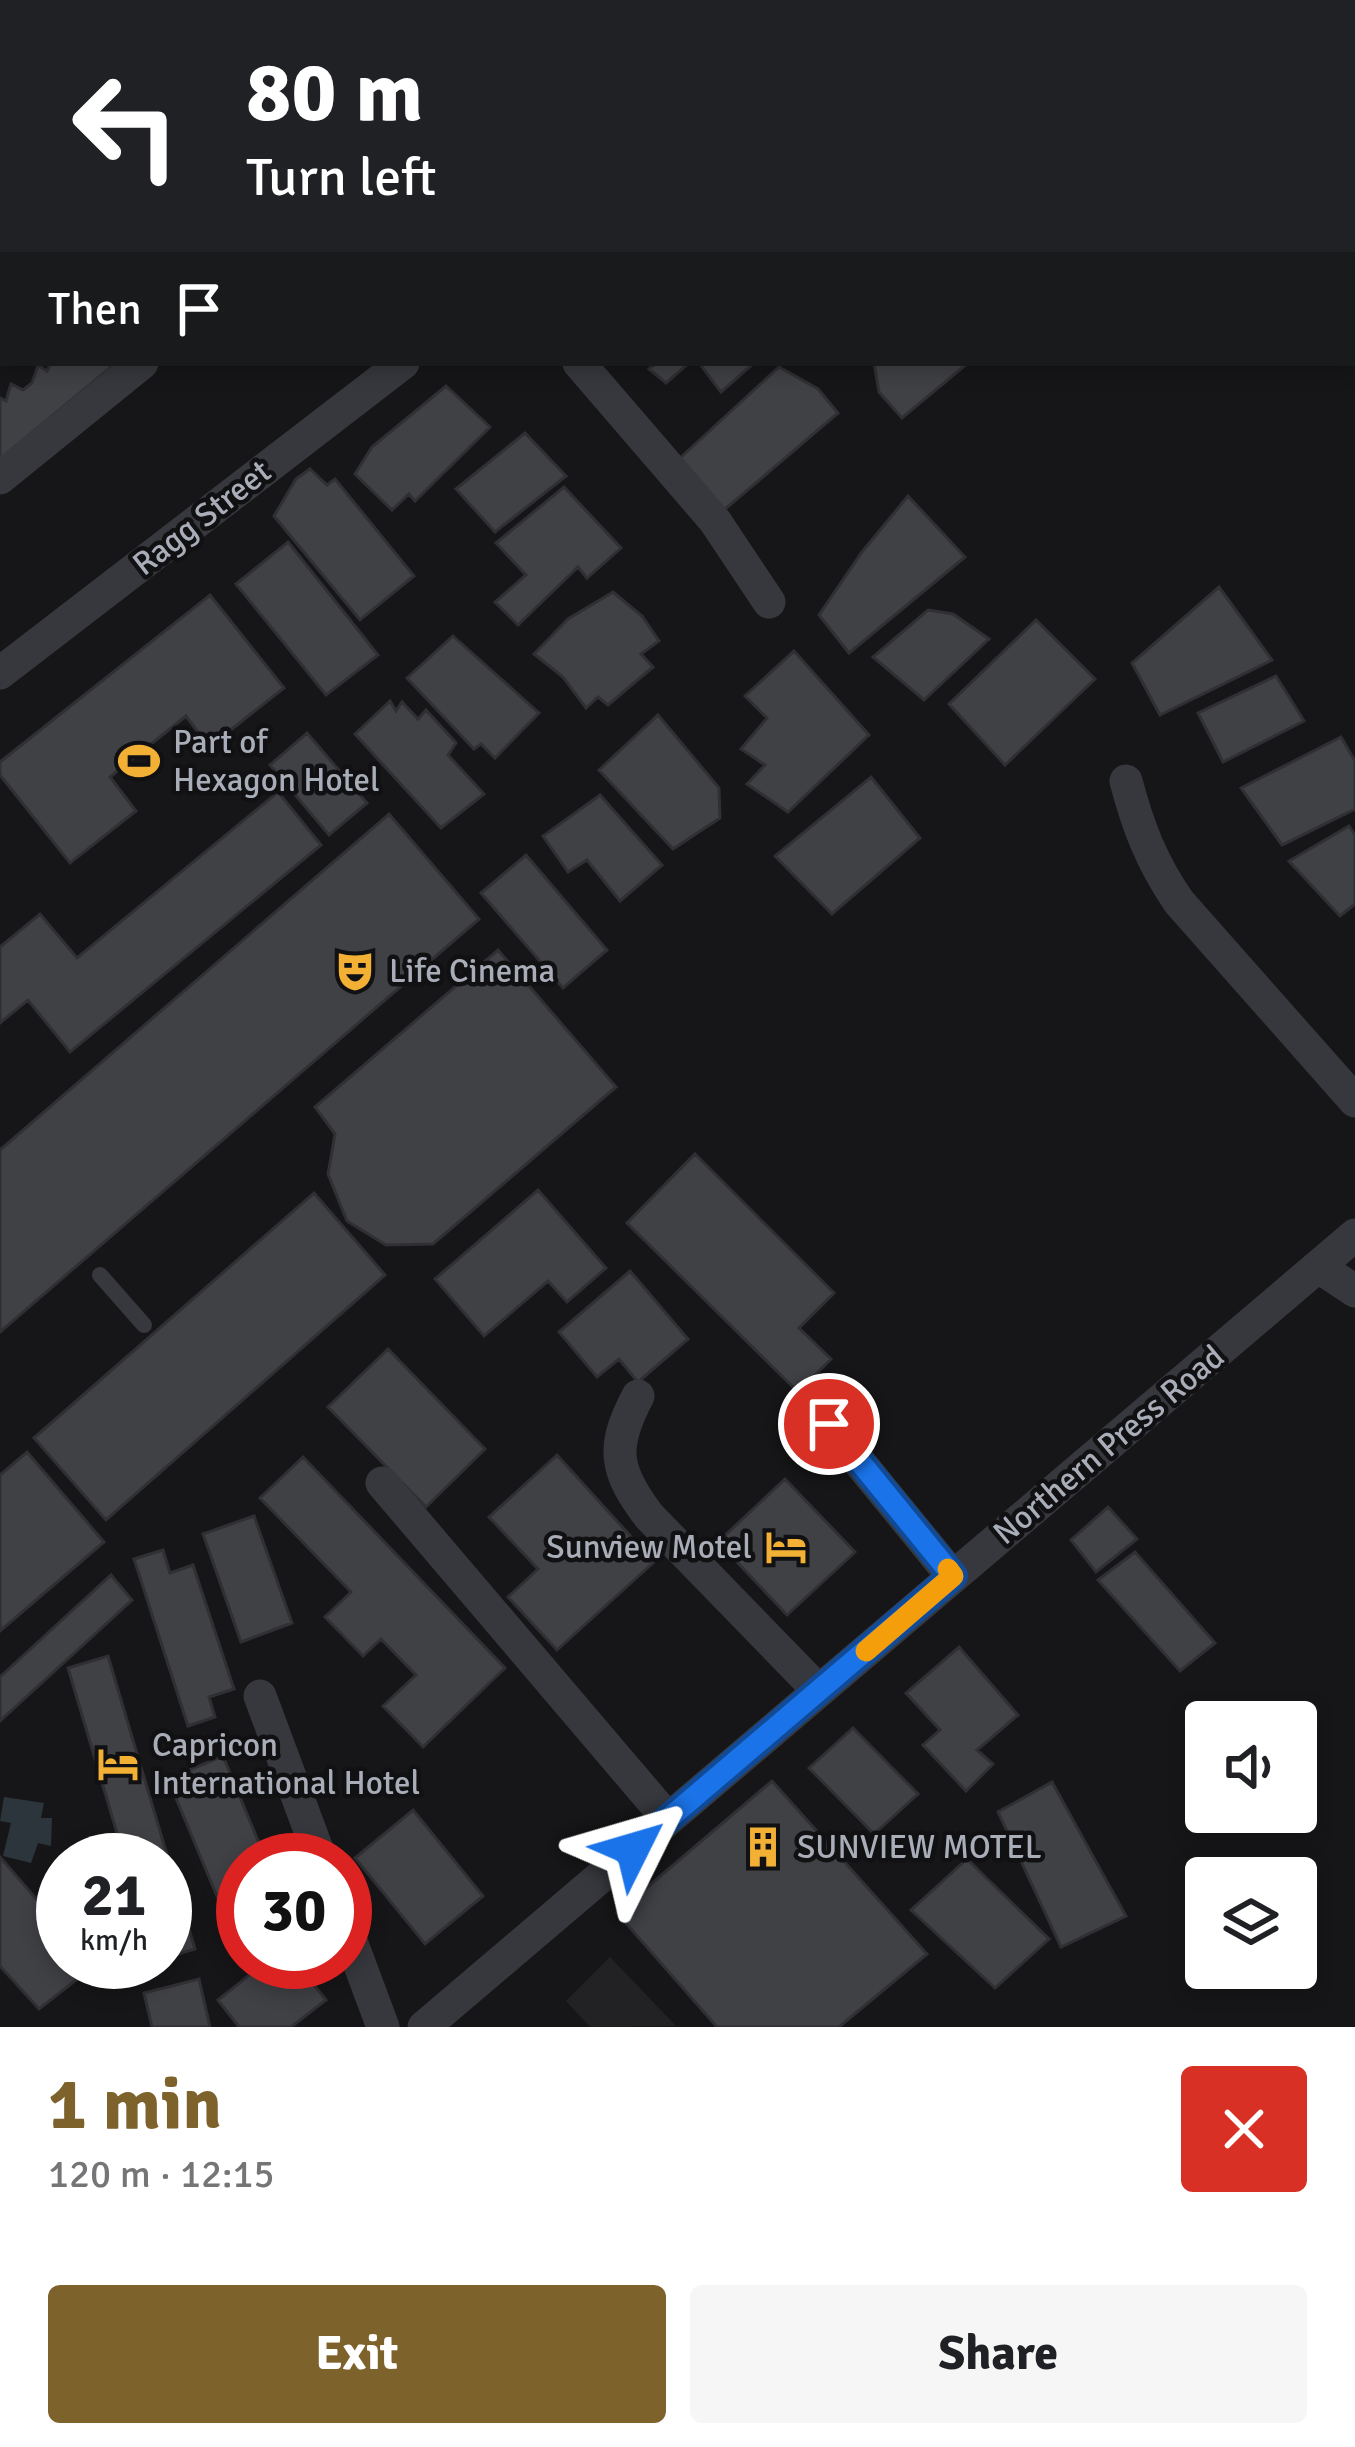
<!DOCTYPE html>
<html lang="en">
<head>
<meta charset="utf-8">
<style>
  :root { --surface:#fff; --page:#f6f6f6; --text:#202124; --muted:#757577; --accent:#7e622b }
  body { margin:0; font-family:Signika,sans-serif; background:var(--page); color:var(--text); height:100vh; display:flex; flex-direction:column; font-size:45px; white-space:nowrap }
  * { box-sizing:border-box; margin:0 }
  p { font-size:39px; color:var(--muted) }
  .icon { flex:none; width:66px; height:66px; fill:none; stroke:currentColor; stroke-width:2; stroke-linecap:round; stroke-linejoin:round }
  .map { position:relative; height:2027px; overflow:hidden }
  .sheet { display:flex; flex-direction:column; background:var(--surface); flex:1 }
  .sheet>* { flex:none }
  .hud { position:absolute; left:0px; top:0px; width:1356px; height:366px; box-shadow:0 6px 18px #0003; background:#202124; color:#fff; overflow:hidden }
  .buttons { position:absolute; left:1185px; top:1701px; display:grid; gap:24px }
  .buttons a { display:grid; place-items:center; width:132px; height:132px; border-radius:12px; background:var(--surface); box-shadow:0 6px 18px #0003; font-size:60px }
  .speed { position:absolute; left:36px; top:1833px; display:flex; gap:24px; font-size:60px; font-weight:700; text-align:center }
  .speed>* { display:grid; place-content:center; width:156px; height:156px; border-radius:50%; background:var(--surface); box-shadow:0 6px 18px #0003; line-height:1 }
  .speed small { font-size:30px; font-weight:400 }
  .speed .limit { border:18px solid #d22; background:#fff; color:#111 }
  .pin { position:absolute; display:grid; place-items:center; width:102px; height:102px; color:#fff; margin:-51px; border:6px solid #fff; border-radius:50%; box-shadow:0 3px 12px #0007 }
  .me { position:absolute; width:132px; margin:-66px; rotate:50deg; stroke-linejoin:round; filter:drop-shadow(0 0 9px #0008) }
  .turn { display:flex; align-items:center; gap:42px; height:252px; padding:0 48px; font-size:54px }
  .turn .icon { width:156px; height:156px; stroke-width:2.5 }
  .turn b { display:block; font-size:84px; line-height:102px }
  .then { display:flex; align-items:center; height:114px; padding:0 48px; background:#0003; gap:24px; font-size:45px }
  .round { display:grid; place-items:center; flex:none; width:126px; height:126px; border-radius:12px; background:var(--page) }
  .summary { display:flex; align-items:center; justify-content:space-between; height:204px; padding:0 48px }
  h1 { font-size:72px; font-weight:700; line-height:90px; color:var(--accent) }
  .action { display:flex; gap:24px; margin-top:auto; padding:24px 48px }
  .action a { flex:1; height:138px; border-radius:12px; background:var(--accent); color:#fff; font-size:48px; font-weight:700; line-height:138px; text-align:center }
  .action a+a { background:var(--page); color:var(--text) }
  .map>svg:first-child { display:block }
</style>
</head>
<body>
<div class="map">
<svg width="1355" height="2027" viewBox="0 0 1355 2027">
  <rect width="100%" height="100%" fill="#161618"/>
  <!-- built -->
  <path fill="#222225" d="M610 1957 676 2026 590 2027 566 2001Z"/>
  <!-- water -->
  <path fill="#2c353c" d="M4 1797 44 1803 41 1818H52L51 1846 38 1843 31 1863 3 1856 11 1823 0 1821Z"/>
  <!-- building -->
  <path fill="#404145" stroke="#303034" stroke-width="3" d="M51 363H116L0 459V398L6 401 11 384 23 390 32 383 38 365 47 371Z
    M657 363H689L666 383 649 369Z
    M699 363H754L721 392Z
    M874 363H968L902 418 879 392Z
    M779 367 818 389 838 413 724 510 679 459Z
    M446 386 490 427 415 501 409 494 392 510 355 474 372 447Z
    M525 433 566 476 495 532 456 489Z
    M310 469 327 485 335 479 414 576 360 620 274 516 296 479Z
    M564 487 621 548 587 578 578 567 518 625 495 602 526 575 496 543Z
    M908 496 965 557 849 653 819 615 862 552Z
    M288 542 378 655 326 695 236 584Z
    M1219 587 1272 660 1160 715 1132 663Z
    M613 592 642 616 659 641 641 654 653 667 608 705 598 697 586 708 563 677 534 654 568 619Z
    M210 595 284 688 209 747 186 716 110 777 136 811 70 863 0 775V762Z
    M928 610 953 614 989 639 924 700 873 657Z
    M1036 620 1095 679 1005 765 949 704Z
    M453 636 539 713 495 758 481 744 474 749 407 678Z
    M794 651 869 735 788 812 747 784 765 765 741 749 767 718 745 696Z
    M1276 676 1304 721 1223 762 1198 713Z
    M390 701 396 711 402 702 418 719 426 710 456 743 448 755 484 794 441 828 355 734Z
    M658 715 719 788 720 818 673 849 599 770Z
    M307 733 367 803 329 835 270 765Z
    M1341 737 1355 761V809L1282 845 1241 788Z
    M871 777 920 838 832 914 775 856Z
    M278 792 321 845 70 1052 28 1000 0 1023V947L40 914 77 958Z
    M600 795 662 865 620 901 587 860 568 872 543 836Z
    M389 814 479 919 0 1332V1150Z
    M1349 826 1355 835V904L1340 916 1289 861Z
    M526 855 607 950 563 988 481 893Z
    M498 950 616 1087 433 1244 386 1245 347 1221 328 1174 335 1134 315 1107Z
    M695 1154 834 1293 799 1328 831 1359 798 1392 627 1223Z
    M538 1190 606 1268 567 1302 548 1281 484 1336 435 1279Z
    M314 1193 385 1275 106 1520 34 1438Z
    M630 1271 688 1339 638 1382 619 1359 597 1377 559 1332Z
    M388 1349 485 1449 426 1507 328 1407Z
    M27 1452 104 1542 0 1631V1475Z
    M557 1455 654 1562 557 1650 508 1597 538 1569 489 1517Z
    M303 1457 505 1668 423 1747 383 1706 416 1675 381 1639 363 1656 325 1617 351 1592 260 1498Z
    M785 1479 855 1552 787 1615 718 1542Z
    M1108 1507 1137 1539 1096 1572 1071 1540Z
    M254 1516 292 1623 241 1642 203 1534Z
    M163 1550 170 1573 193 1565 234 1689 209 1697 215 1717 188 1726 134 1559Z
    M1135 1552 1215 1643 1180 1671 1098 1580Z
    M111 1575 132 1600 0 1721V1677Z
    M959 1647 1018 1715 977 1750 993 1764 966 1791 923 1745 940 1730 906 1693Z
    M108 1656 195 1949 165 1958V1860H125L68 1668Z
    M853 1728 918 1794 874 1834 809 1768Z
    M223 1756 266 1860H243V1905L224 1913 168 1779Z
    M772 1781 927 1954 839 2027H717L617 1913Z
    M1052 1782 1126 1916 1061 1947 998 1812Z
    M413 1810 483 1896 425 1944 355 1858Z
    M0 1857 63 1930V1962L94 1966 39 2009 0 1966Z
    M967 1859 1049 1939 995 1988 911 1910Z
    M266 1962H296L326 2000 291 2027H239L218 2000Z
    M199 1979 210 2027H152L144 1993Z"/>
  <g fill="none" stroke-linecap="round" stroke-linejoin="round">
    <!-- service -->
    <path stroke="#37383d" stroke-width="16" d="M100 1275 144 1325"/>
    <!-- minor -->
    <path stroke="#37383d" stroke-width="33" d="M832 0 834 3
      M1125 3 1129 0
      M0 120H3
      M579 363 715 521 769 602
      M0 478 142 363
      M0 673 403 363
      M1126 781C1138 827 1152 863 1179 902L1355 1101
      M1319 1267 1355 1291
      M638 1396C611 1447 614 1470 649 1516L819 1691
      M829 1425 953 1577
      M382 1483 668 1819
      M260 1696 321 1860
      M345 1925 383 2027
      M424 2027 1355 1235"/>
  </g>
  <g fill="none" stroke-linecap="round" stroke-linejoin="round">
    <!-- route casing -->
    <g stroke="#114b97" stroke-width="30">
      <path id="route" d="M633 1849 953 1576 829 1424"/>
    </g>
    <!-- route -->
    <use href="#route" stroke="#1a73e8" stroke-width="21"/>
    <!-- slow -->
    <path stroke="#f59e0b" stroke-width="21" d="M866 1651 953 1576 948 1569"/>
  </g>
  <!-- icons -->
  <defs>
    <g id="stadium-bare" transform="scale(3.24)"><path d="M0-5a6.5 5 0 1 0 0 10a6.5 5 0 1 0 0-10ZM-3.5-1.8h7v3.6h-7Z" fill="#f2b134" stroke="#111113" stroke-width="2.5" paint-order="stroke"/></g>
    <g id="theatre-bare" transform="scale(3.24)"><path d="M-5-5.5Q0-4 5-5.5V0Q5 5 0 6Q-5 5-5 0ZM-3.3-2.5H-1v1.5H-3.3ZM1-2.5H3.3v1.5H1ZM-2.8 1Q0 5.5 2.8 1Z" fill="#f2b134" stroke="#111113" stroke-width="2.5" paint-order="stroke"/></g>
    <g id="hotel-bare" transform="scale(3.24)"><path d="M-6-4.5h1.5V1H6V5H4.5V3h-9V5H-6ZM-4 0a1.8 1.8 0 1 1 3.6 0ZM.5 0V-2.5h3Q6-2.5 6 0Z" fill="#f2b134" stroke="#111113" stroke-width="2.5" paint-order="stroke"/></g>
    <g id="building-bare" transform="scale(3.24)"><path d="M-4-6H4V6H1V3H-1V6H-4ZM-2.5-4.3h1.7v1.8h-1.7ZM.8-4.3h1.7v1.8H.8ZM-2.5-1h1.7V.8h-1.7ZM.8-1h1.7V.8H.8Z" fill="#f2b134" stroke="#111113" stroke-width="2.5" paint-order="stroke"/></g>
  </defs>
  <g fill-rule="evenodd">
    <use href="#stadium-bare" x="139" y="761"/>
    <use href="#theatre-bare" x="355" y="971"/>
    <use href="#hotel-bare" x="786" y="1547"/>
    <use href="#hotel-bare" x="118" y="1764"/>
    <use href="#building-bare" x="763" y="1847"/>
  </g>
  <g text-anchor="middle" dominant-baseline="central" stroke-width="9" stroke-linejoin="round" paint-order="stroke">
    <!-- street labels -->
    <g font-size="33" fill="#a8adb8" stroke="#111113">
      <text transform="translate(202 518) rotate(-38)">Ragg Street</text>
      <text transform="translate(1109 1445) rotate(-40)">Northern Press Road</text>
    </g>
    <!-- poi labels -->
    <g font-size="33" fill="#a8adb8" stroke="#111113" text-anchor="start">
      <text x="173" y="742">Part of<tspan x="173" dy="38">Hexagon Hotel</tspan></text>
      <text x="389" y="971">Life Cinema</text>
      <text x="752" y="1547" text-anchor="end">Sunview Motel</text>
      <text x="152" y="1745">Capricon<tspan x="152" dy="38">International Hotel</tspan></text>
      <text x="797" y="1847">SUNVIEW MOTEL</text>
    </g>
  </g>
</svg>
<div class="buttons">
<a><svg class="icon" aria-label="sound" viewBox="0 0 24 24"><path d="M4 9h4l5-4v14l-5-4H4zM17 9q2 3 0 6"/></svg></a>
<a><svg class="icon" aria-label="layers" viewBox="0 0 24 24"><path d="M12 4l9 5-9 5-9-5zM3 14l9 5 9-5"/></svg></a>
</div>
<div class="speed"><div>21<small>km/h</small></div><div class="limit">30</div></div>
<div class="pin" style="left:829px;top:1424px;background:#d93025"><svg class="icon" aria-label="arrive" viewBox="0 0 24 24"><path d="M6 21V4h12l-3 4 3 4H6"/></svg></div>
<svg class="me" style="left:633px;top:1849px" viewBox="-20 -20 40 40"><path d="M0-17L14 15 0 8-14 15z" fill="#1a73e8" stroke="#fff" stroke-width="4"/></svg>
<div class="hud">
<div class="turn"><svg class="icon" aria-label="left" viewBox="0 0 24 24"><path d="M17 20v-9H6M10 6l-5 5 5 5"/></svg><div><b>80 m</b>Turn left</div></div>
<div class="then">Then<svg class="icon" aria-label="arrive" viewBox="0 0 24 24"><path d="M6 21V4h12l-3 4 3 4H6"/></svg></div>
</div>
</div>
<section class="sheet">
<div class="summary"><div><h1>1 min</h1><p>120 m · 12:15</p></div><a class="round" style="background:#d93025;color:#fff"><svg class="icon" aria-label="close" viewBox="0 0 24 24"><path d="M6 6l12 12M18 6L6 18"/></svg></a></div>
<div class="action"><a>Exit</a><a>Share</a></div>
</section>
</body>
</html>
